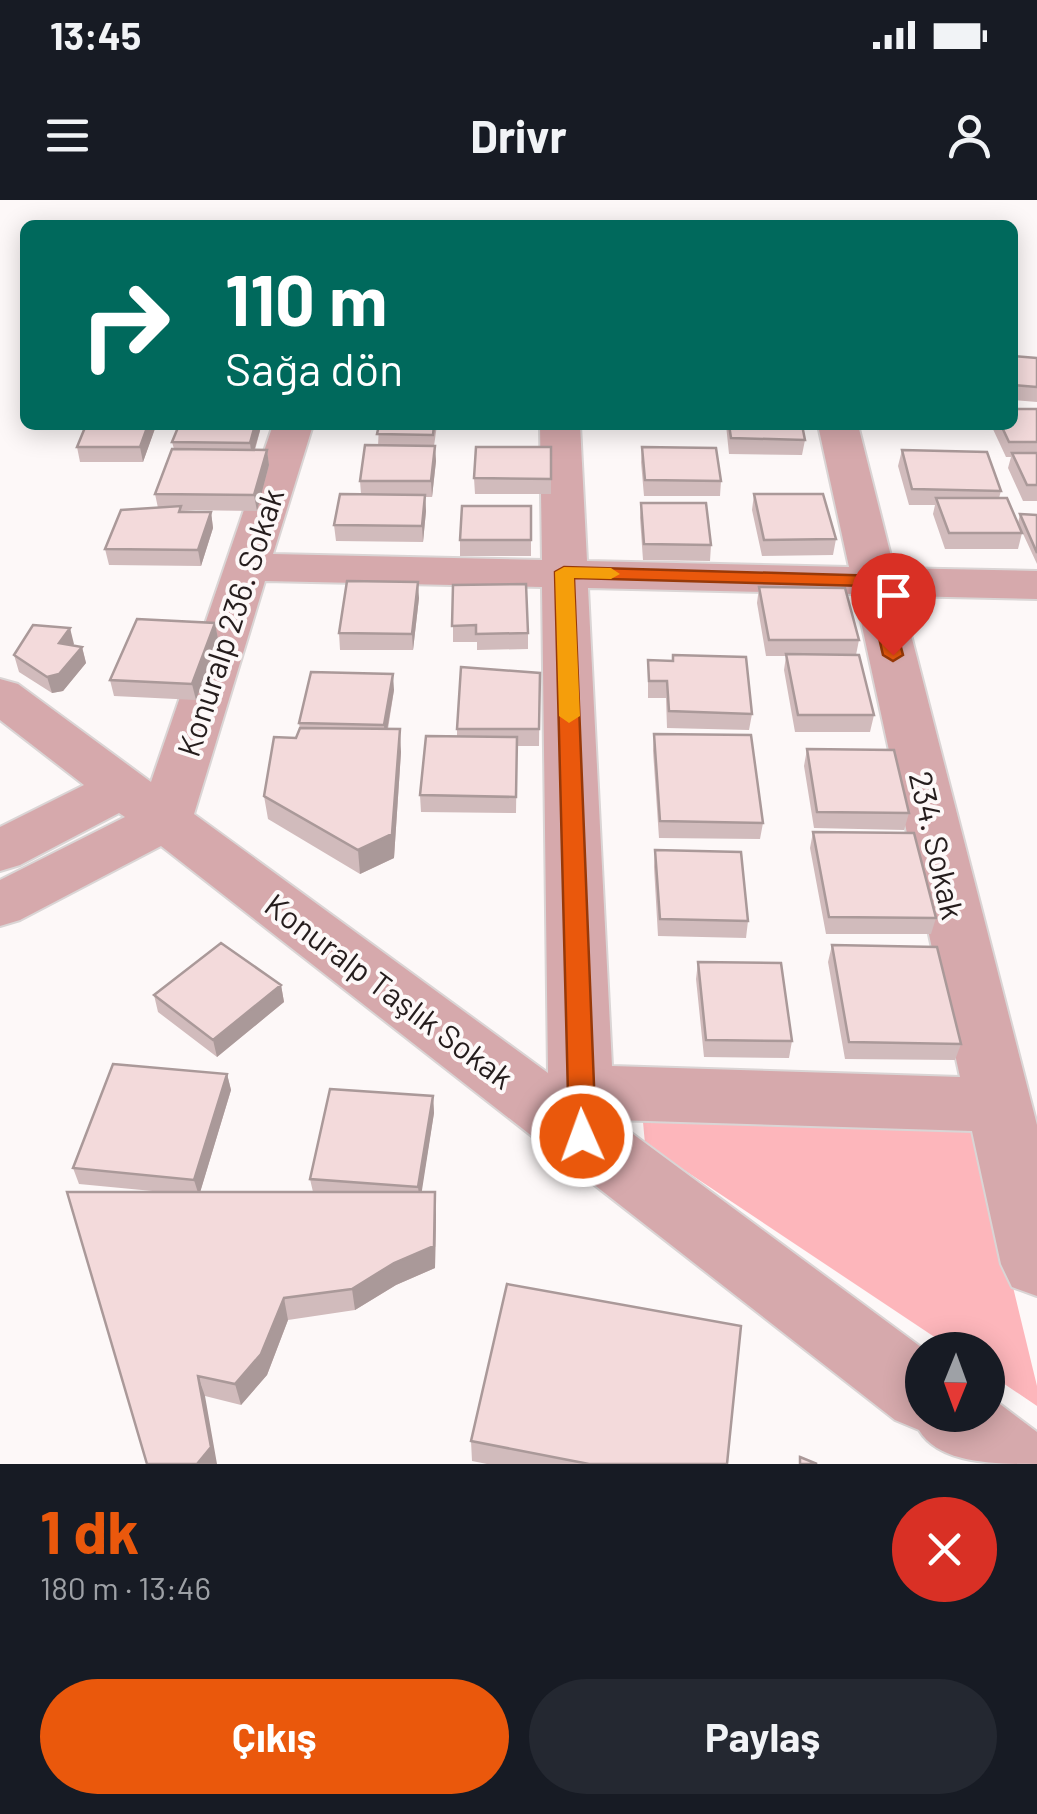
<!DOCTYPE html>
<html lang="tr">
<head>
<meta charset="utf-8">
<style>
  :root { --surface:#171b24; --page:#242831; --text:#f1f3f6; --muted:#9ea1a6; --accent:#ea580c }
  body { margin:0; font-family:Barlow,sans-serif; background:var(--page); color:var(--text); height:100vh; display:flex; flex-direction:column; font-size:38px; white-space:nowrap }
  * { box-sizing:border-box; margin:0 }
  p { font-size:32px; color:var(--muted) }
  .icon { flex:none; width:55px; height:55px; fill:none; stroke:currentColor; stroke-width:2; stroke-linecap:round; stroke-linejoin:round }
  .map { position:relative; height:1264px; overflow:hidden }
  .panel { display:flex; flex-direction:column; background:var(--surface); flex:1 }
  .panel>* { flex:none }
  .guide { position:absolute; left:20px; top:20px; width:998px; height:210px; border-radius:15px; box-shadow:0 5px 25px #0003; background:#00695c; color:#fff; overflow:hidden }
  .needle { width:65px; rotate:181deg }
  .tools { position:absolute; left:905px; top:1132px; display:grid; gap:20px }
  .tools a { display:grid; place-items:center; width:100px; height:100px; border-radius:50%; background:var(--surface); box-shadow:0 5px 25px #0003; font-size:50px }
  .pin { position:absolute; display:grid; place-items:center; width:85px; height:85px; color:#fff; margin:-102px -42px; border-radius:50% 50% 50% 0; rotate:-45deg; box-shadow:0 0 10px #0007 }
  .pin .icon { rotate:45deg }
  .me { position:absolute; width:110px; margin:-55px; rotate:358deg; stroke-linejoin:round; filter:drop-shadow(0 0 8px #0008) }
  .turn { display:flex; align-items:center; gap:35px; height:210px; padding:0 40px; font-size:45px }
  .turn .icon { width:130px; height:130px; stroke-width:2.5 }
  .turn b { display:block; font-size:70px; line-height:85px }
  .round { display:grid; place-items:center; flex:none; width:105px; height:105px; border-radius:52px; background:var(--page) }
  .headline { display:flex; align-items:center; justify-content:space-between; height:170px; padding:0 40px }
  h1 { font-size:60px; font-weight:700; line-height:75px; color:var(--accent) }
  .primary-button { display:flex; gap:20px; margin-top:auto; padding:20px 40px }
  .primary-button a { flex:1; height:115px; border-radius:60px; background:var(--accent); color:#fff; font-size:40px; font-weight:700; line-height:115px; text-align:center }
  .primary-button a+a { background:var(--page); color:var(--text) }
  .status { display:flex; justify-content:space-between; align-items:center; height:70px; padding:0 50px; background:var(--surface); direction:ltr }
  .status svg { height:28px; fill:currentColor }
  header { display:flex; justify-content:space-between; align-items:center; height:130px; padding:0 40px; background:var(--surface); font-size:45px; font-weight:700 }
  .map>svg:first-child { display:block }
</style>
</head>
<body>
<div class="status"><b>13:45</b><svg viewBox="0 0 49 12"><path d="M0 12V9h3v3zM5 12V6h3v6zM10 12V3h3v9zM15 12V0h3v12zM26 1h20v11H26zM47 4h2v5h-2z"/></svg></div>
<header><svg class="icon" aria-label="menu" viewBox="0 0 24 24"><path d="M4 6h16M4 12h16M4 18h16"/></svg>Drivr<svg class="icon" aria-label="person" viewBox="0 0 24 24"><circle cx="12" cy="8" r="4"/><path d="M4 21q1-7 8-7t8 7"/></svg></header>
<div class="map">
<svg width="1037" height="1264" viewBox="0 0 1037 1264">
  <rect width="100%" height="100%" fill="#fdf8f8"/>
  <!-- green -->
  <path fill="#fdb6bb" d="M642 911 973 922 1037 1186V1206L988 1173V1150H954L645 944Z"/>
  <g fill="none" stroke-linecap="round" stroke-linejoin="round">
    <!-- minor casing -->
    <g stroke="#dad5d5" stroke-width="4">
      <path id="minor" d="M273 225H313L273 354 542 360 540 225H580L587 361 849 367 818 225H858L894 368 1037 371V399L901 396 1037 925V1096L1012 1087 1001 1064 972 931 614 920 925 1150 922 1215H988V1195L1037 1232V1264C995 1264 939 1264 919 1230L895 1220 161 646 20 720 0 726V680L125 617 119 613 20 665 0 671V627L84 585 0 520V479L18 484 151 582ZM265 381 542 387 548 873 194 614ZM588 388 855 394 960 877 612 866Z"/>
    </g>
    <!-- minor -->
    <use href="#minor" fill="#d6a9ac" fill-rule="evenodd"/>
  </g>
  <!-- wall -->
  <path fill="#d1bbbc" d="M1012 156 1037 158V202L1012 200Z
    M1037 209V301H1023L1008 268 1011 257H1006L991 225H1012Z
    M156 225 143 262H80L77 247Z
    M379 225H437L434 246 436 261 432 297H425L426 311 423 342 336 341 334 325 361 294 360 281 378 246Z
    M726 225H802L805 240 802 255 729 254Z
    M261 227 255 250H267L269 265 257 311 181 310 211 312 213 328 201 366 109 365 105 349 158 308 155 294 174 249 172 242Z
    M551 247V294H475L474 278Z
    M642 247 721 281 720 296H644L641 262Z
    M902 250 1001 291 999 298 1022 333 1018 349H945L933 314 935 305H909L898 266Z
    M754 294 836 339 833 355 762 356 752 310Z
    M641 303 711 345 710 361 643 360 640 318Z
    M531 306V356H460V340Z
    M1020 314 1037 315V364L1018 323Z
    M453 385 528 433V449L477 450V442H453Z
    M759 387 859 440 856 455 874 515 870 532H795L784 470 786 456H766L757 403Z
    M419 398 413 450H340L339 433Z
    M215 423 218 439 196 500 114 496 110 480Z
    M70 428 73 446 82 447 86 463 63 491 52 493 19 472 14 455Z
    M648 460 752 514 749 530 667 528 666 498H648Z
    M540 473 539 546H517L516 613 421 612 420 595 457 536V529Z
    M394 490 388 529 401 552 394 658 360 674 268 619 264 596 296 538 300 529 299 523Z
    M654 534 763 623 760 639 659 638 653 551Z
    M807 549 909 613 904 630 814 628 804 566Z
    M813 632 936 718 931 734H826L810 648Z
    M655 650 748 721 746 738 658 736 654 667Z
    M832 745 961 844 955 860 845 859 828 762Z
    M698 762 792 841 789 858 704 857 696 779Z
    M281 785 284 802 217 857 158 812 154 795Z
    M227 874 231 890 200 992H313L310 979 433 896 434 913 421 992 436 1014 435 1068 396 1085 355 1110 288 1120 267 1175 241 1205 205 1196 147 1264 163 992 79 984 73 968Z
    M471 1241 727 1264H487L472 1261Z"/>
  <!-- shaded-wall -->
  <path fill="#a99" d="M148 225 156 226 143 262 140 247Z
    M255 225H261V227L252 258 250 243Z
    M435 246 436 261 432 297 431 281Z
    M267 250 269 265 257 311 254 295Z
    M425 295 426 311 423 342 422 326Z
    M211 312 213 328 201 366 198 350Z
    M418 382 419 398 413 450 412 434Z
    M215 423 218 439 196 500 192 484Z
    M70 428 74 444 63 460 59 443Z
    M82 447 86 463 63 491 52 493 47 477Z
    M393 474 394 490 385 542 384 525Z
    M400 529 401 552 394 658 360 674 358 650Z
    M281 785 284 802 217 857 213 840Z
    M227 874 231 890 199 996 194 980Z
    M433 896 434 913 420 1003 418 987Z
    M435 992 436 1014 435 1068 396 1085 355 1110 352 1089Z
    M284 1098 288 1120 267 1175 241 1205 235 1184Z
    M198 1176 205 1196 217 1264H197Z"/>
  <!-- building -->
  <path fill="#f3dadb" stroke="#a99" stroke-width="2.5" d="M1012 156 1037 158V187L1012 185Z
    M1012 209H1037V242H1009L1001 225H1012Z
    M86 225H148L140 247H77Z
    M179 225H255L250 243 172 242Z
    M379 225H434L433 235 377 234Z
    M729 225H802L805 240 731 238Z
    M365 245 435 246 431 281H360Z
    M476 247H551V279L474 278Z
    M642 247 716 248 721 281 645 280Z
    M172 249 267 250 254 295 155 294Z
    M902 250 987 252 1001 291 912 289Z
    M1012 253H1037V285H1027Z
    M340 294 425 295 422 326 334 325Z
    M754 294H823L836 339 764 340Z
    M936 298H1007L1022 333H949Z
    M641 303H706L711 345 644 344Z
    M181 306 179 312H211L198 350 105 349 121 310Z
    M462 306H531V340H460Z
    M1020 314 1037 315V353Z
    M347 381 418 382 412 434 339 433Z
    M526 384 528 433 476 434V425L452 426 453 385Z
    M759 387 845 388 859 440H769Z
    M137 419 215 423 192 484 110 480Z
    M33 425 70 428 59 443 82 447 59 474 47 477 14 455Z
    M786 454 859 455 874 515H798Z
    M673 455 746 457 752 514 669 511 667 481H649L648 460 673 461Z
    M461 467 540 473 539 529H457Z
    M311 472 393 474 384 525 299 523Z
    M300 528 400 529 392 634 358 650 264 596 274 537 296 538Z
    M654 534 751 535 763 623 660 621Z
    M426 536 517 537 516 597 420 595Z
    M807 549 894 550 909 613 817 612Z
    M813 632 914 633 936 718 829 717Z
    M655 650 741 652 748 721 660 719Z
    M221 743 281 785 213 840 154 795Z
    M832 745 937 747 961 844 849 842Z
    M698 762 781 763 792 841 706 840Z
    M113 864 227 874 194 980 73 968Z
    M330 889 433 896 418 987 310 979Z
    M67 992H435L434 1046 394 1063 352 1089 284 1098 261 1154 235 1184 198 1176 211 1247 197 1264H147Z
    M507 1084 741 1126 727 1264H589L471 1241Z
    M800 1257 817 1264H800Z"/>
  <!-- route -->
  <path fill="#ea580c" stroke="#983908" stroke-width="2.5" d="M564 367 882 376 903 455 893 461 883 455 867 386 574 378 596 936 592 944 582 947 573 944 569 936 555 372Z"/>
  <!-- slow -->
  <path fill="#f59e0b" d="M564 367 611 368 620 374 611 379 574 378 580 516 569 523 559 516 555 372Z"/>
  <g text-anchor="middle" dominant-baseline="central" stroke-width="8" stroke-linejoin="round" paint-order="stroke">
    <!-- street labels -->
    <g font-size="32" fill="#251d1d" stroke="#fdf8f8">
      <text transform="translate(229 422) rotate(-72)">Konuralp 236. Sokak</text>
      <text transform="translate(938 645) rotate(77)">234. Sokak</text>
      <text transform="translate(390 790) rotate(37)">Konuralp Taşlık Sokak</text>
    </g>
  </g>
</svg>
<div class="tools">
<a><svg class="needle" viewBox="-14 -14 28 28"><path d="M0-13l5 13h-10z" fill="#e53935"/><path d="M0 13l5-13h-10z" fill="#9ea1a6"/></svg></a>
</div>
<div class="pin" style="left:893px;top:455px;background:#d93025"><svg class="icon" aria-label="arrive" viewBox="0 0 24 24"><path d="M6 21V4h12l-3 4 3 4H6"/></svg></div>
<svg class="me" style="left:582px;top:936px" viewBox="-20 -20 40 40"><circle r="17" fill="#ea580c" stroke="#fff" stroke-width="3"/><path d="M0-11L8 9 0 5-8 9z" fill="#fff"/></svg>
<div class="guide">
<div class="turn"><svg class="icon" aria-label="right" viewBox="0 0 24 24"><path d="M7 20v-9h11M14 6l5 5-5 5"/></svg><div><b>110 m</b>Sağa dön</div></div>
</div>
</div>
<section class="panel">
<div class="headline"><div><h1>1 dk</h1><p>180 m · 13:46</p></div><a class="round" style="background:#d93025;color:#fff"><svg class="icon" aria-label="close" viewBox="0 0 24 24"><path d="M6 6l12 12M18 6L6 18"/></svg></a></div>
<div class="primary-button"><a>Çıkış</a><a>Paylaş</a></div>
</section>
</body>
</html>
